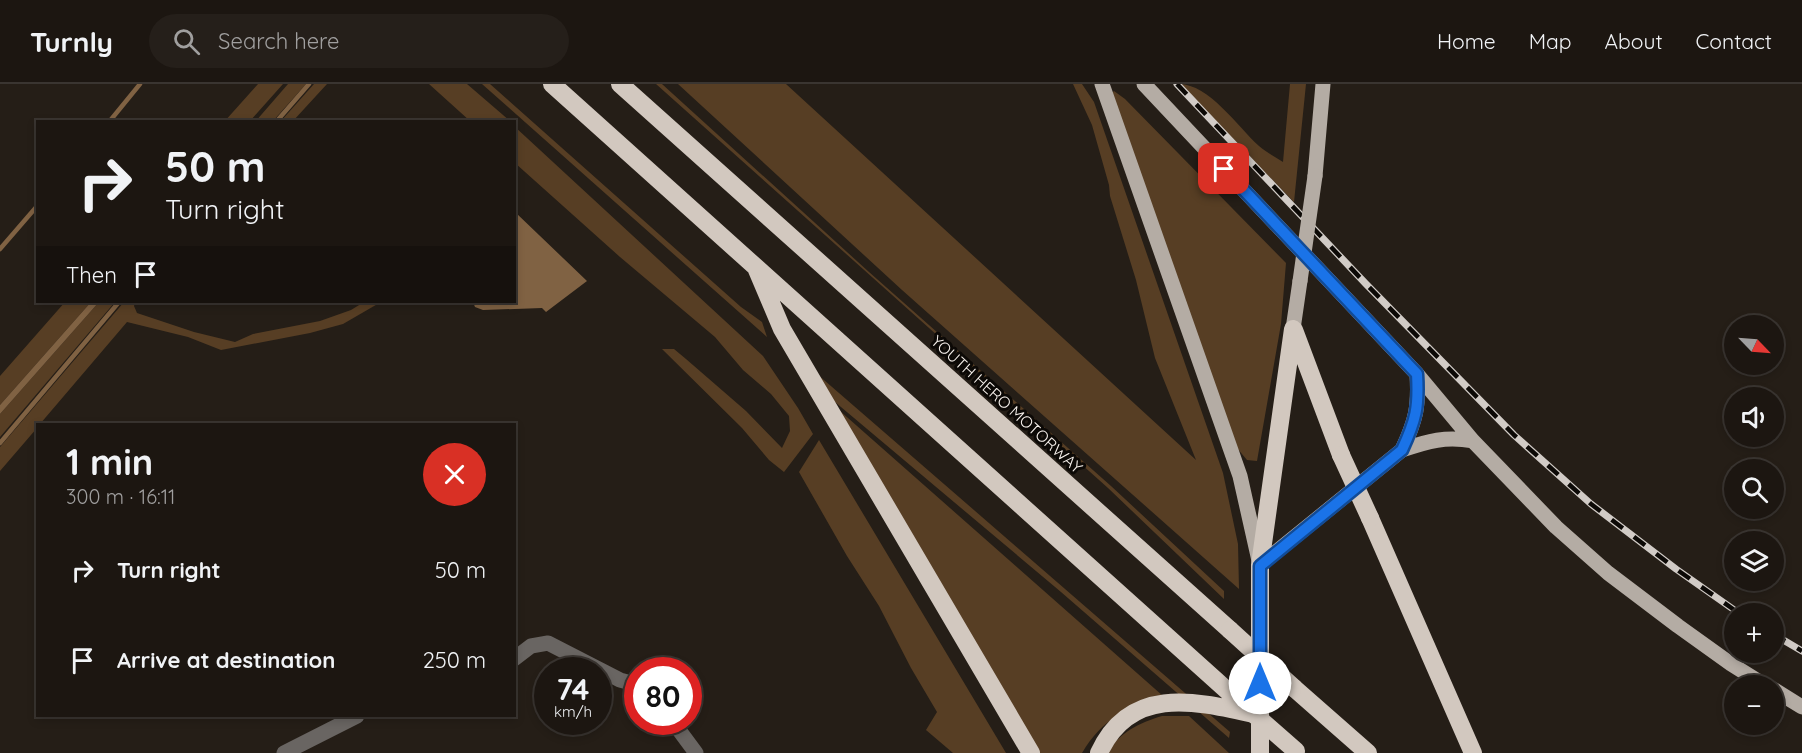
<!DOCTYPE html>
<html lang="en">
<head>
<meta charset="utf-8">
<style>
  :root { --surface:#1c1611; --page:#251f1a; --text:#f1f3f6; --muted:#a09f9f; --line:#3a3531 }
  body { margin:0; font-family:Quicksand,sans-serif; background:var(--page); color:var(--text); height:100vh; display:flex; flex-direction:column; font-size:22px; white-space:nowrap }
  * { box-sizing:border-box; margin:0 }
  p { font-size:20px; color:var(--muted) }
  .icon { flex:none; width:33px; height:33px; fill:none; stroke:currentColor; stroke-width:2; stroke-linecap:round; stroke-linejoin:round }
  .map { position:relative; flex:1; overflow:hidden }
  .panel { position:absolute; left:36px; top:339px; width:480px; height:294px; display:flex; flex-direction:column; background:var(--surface); border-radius:0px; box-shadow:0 3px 9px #0003,0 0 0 2px var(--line) }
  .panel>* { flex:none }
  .guide { position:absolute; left:36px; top:36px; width:480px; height:183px; border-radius:0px; box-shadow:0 3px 9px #0003,0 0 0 2px var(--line); background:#1c1611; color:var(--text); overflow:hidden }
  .needle { width:39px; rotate:115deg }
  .buttons { position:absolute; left:1724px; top:231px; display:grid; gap:12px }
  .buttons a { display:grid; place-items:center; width:60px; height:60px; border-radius:50%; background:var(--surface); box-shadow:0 3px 9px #0003,0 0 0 2px var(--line); font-size:30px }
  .speed { position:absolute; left:534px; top:573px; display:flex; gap:12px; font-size:30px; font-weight:700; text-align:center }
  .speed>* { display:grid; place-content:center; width:78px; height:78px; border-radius:50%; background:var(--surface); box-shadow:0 3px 9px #0003,0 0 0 2px var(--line); line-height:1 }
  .speed small { font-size:15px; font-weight:400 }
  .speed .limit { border:9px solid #d22; background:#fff; color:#111 }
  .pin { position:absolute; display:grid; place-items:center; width:51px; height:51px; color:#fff; margin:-26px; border-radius:12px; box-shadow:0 3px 9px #0006 }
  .me { position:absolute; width:66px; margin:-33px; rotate:0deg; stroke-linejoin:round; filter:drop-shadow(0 0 4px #0008) }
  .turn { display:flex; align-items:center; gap:21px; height:126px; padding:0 30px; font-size:27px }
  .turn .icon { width:78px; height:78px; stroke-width:2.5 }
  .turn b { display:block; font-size:42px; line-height:51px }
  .then { display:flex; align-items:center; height:57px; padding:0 30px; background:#0003; gap:12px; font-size:22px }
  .round { display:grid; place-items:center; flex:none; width:63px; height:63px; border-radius:32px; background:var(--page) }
  .summary { display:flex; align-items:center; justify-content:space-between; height:102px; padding:0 30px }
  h1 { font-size:36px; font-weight:800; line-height:45px }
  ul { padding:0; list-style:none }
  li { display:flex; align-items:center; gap:18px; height:90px; padding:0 30px }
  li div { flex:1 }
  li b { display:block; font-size:22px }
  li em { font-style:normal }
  header { display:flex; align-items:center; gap:36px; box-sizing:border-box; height:84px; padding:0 30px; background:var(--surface); border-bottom:2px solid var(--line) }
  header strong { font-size:28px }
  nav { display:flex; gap:33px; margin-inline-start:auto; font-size:21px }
  .search { width:420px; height:54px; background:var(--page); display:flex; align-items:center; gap:15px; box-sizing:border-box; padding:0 21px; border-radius:33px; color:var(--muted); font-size:22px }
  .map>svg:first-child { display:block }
</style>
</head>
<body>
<header>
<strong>Turnly</strong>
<div class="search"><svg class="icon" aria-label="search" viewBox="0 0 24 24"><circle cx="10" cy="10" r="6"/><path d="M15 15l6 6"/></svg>Search here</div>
<nav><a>Home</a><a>Map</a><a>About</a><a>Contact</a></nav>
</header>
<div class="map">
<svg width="1802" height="669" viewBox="0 0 1802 669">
  <rect width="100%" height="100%" fill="#251e17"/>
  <!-- green -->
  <path fill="#573e24" d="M258 0H283L250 37 224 38Z
    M288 0H306L273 37 255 38Z
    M314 0H327L293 37H281Z
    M429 0H467L510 37H470Z
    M482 0H490L741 223 762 238 767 253Z
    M656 0H662L869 188 1111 402 1224 507V515L1108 404Z
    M678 0H786L1196 376 1155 274 1136 196 1110 112 1109 101 1092 41 1073 0H1082L1094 18 1223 389 1238 460 1239 505 902 206Z
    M1179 0C1209 0 1238 43 1259 62 1266 68 1275 73 1283 78L1290 0H1306L1294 118Z
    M1114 7 1125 15 1286 179 1281 240 1257 377 1247 376 1237 364 1111 10Z
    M514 42 763 272 798 324 813 350 784 388 769 376 742 344 662 265H674L686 275 746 327 782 364 790 347 789 332 771 310 743 286 715 253 620 173 515 79Z
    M65 218H91L0 321V292Z
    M99 218H115L0 353V330Z
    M124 218H135L134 222 137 229 194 248 235 258 253 250 320 237 351 226 364 218H381L343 240 310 249 221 266 188 253 127 238 40 340H38L37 344 0 387V363Z
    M809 283 1230 648 1229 654 1061 508 810 297Z
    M831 319 1163 612C1125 626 1103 634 1082 669H1039Z
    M819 356 1006 669H953L926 646 937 628 911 584 879 522 847 472 799 388Z
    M1162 632H1189L1229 669H1107C1120 648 1139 639 1162 632Z"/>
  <!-- water -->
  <path fill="#806243" d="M515 128 587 197 546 228 542 224 483 226 475 223 473 218H514Z
    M91 218H99L0 330V321Z"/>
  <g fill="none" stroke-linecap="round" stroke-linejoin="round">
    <!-- stream -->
    <path stroke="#806243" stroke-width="4.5" d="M109 38 140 0
      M276 38 309 0
      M0 165 38 121
      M0 359 119 218"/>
    <!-- minor -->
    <path stroke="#696562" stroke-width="15" d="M514 575 531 562 548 559 620 596 638 601
      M673 638 696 669
      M284 669 357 632"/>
    <!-- major -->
    <path stroke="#b4aca4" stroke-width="15" d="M1102 0 1240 392 1260 481 1402 366C1428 357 1446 352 1473 357
      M1144 0 1417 290 1473 357 1556 443 1608 489 1678 542 1731 580 1766 602
      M1315 92 1323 0
      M1293 245 1300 197
      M1402 366C1416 336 1419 323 1417 290
      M1773 605 1802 623"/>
    <!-- highway -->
    <path stroke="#d2c8bf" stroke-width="18" d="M552 0 1231 610
      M620 0 1230 546
      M757 186 782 245 1031 669
      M1294 246 1341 371
      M1370 434 1473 669
      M1294 604 1368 669
      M1099 669C1130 601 1195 617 1254 630
      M1260 669V481L1293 245"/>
    <!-- rail casing -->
    <g stroke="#d1cbc6" stroke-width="7">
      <path id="rail" d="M1177 0 1366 200 1514 351 1591 420 1676 485 1740 530
        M1773 550 1802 567"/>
    </g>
    <!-- rail -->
    <use href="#rail" stroke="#0c0906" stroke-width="4.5" stroke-dasharray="14" stroke-linecap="butt"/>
    <!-- major-bridge -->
    <path stroke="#b4aca4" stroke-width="15" d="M1300 197 1315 92"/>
    <!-- highway-bridge -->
    <path stroke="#d2c8bf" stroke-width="18" d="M1341 371 1370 434
      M1230 546 1294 604
      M1231 610 1296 667"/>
  </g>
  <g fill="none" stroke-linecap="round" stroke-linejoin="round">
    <!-- route casing -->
    <g stroke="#114b97" stroke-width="15">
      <path id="route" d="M1224 85 1417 290C1419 323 1416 336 1402 366L1260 482V599"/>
    </g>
    <!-- route -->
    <use href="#route" stroke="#1a73e8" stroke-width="10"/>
  </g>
  <g text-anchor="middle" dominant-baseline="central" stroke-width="6" stroke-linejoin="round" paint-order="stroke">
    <!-- street labels -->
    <g font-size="16" fill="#f9f3ee" stroke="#0c0906">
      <text transform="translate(1007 320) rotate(42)">YOUTH HERO MOTORWAY</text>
    </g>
  </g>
</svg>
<div class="buttons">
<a><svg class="needle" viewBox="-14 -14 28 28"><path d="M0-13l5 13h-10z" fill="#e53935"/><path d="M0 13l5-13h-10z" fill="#a09f9f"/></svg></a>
<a><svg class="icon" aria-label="sound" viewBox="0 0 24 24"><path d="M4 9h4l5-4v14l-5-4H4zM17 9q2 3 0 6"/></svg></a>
<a><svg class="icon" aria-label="search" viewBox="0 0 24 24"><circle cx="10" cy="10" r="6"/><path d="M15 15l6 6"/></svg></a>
<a><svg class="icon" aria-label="layers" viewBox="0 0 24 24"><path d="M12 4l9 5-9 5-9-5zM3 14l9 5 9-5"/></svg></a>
<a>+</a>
<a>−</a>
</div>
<div class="speed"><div>74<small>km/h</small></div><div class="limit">80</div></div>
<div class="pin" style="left:1224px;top:85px;background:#d93025"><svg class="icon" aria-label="arrive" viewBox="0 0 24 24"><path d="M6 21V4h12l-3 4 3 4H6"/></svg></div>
<svg class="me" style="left:1260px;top:599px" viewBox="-20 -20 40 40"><circle r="19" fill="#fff"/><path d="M0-13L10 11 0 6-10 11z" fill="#1a73e8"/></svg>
<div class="guide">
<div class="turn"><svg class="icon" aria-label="right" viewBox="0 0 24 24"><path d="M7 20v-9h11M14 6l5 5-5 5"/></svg><div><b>50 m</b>Turn right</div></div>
<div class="then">Then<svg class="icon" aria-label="arrive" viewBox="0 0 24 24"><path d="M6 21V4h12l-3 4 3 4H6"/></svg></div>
</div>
<section class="panel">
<div class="summary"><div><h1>1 min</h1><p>300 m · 16:11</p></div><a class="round" style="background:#d93025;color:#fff"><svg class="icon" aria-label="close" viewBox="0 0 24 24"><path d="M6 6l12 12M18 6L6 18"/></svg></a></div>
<ul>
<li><svg class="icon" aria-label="right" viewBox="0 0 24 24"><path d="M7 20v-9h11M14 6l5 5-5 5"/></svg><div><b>Turn right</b></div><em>50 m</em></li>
<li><svg class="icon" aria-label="arrive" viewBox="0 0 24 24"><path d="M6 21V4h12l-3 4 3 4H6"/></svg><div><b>Arrive at destination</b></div><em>250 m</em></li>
</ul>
</section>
</div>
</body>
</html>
